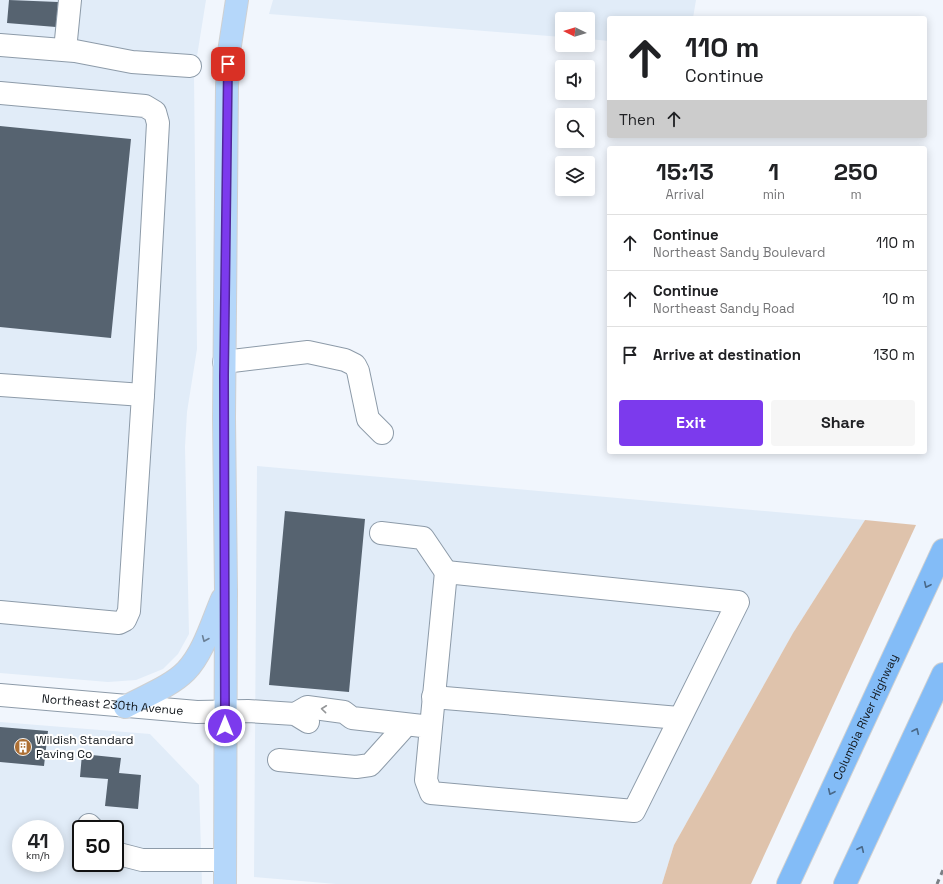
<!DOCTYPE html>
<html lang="en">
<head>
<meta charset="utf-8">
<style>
  :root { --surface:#fff; --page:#f6f6f6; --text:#202124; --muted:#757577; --line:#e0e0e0; --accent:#7c3aed }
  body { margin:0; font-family:"Space Grotesk",sans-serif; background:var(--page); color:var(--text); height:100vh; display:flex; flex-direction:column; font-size:15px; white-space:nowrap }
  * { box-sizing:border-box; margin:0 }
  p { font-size:13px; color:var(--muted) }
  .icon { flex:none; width:22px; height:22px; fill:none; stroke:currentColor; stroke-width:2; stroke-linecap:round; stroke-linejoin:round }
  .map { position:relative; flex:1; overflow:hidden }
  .side { position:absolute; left:607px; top:146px; width:320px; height:308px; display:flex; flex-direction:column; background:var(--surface); border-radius:4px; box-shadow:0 2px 10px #0003 }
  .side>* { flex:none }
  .hud { position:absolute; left:607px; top:16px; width:320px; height:122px; border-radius:4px; box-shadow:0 2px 10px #0003; background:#fff; color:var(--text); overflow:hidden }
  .needle { width:26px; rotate:275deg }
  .tools { position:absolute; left:555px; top:12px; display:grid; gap:8px }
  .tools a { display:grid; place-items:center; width:40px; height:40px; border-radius:4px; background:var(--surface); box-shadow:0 2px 10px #0003; font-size:20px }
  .speed { position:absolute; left:12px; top:820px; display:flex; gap:8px; font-size:20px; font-weight:700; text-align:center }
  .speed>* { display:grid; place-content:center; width:52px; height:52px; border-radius:50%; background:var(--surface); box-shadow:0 2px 10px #0003; line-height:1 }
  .speed small { font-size:10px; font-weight:400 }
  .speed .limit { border:2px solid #111; border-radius:6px; background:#fff; color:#111 }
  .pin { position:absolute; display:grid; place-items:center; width:34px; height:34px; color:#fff; margin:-17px; border-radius:8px; box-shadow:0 2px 6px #0006 }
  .me { position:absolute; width:44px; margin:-22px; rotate:0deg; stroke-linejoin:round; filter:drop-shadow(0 0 3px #0008) }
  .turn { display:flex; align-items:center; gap:14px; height:84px; padding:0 12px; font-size:18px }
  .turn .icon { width:52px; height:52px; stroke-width:2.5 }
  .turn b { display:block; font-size:28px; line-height:34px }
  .then { display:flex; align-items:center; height:38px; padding:0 12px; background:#0003; gap:8px; font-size:15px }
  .eta { display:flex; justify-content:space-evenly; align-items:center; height:68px; text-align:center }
  .eta b { font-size:24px; font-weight:800; line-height:28px }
  .action { display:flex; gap:8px; margin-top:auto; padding:8px 12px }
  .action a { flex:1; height:46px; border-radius:4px; background:var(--accent); color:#fff; font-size:16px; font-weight:800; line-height:46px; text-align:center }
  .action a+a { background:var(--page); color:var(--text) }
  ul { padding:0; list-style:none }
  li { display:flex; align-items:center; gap:12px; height:56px; padding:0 12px; border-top:1px solid var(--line) }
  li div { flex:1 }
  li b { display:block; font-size:15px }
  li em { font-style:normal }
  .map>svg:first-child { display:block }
</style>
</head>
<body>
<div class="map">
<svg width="943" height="884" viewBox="0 0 943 884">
  <rect width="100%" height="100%" fill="#f1f6fd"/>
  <!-- built -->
  <path fill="#e1ecf8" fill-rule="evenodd" d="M0 0H206L194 75 197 349 187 412 185 447 189 634 178 654 163 669 136 680 108 682 0 673Z
    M273 0H696L693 18H609V41L588 39V19H562V37L269 14Z
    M257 466 865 520 793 633 674 845 662 884H336L254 877Z
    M0 722 150 734 199 785 202 884H0ZM21 829H55V863H21ZM81 829H115V863H81Z"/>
  <!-- green -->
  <path fill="#dfc3ac" d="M865 520 916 525 751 884H662L674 845 793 633Z"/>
  <!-- building -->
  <path fill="#566370" d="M9 0 58 2 56 27 7 23Z
    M0 126 131 139 111 338 0 327Z
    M285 511 365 519 349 692 269 685Z
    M0 727 48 731 44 766 0 762Z
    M82 754 121 758 119 773 141 775 138 809 105 806 108 779 80 777Z"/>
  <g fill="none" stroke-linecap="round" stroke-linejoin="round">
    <!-- minor casing -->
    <g stroke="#8d9ba9" stroke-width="24">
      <g id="minor">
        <path d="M0 45 75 51 132 62 190 66"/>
        <path d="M65 50 70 0"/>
        <path d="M0 93 145 106 155 112 158 123 143 395"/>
        <path d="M224 362 308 352 345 360 355 365 358 371 368 419 382 433"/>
        <path d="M0 385 143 395 129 611 125 620 119 623 0 612"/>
        <path d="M381 533 423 538 446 572"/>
        <path id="s1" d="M0 695 197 712 248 711 295 714 308 722"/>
        <path d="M433 697 679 718"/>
        <path d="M295 714 307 707 344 712 352 718 431 727 446 572 738 602 634 811 431 793 426 780 431 727"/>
        <path d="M279 760 356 767 370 765 406 725"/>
        <path d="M89 825 93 829"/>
        <path d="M115 853 142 860H224"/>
      </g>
    </g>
    <!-- major casing -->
    <g stroke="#cfd0d1" stroke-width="24">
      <path id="major" d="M125 707C145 696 170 687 186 671 204 652 212 622 222 599
        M225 884 226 591 224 418 227 86 229 52 237 0"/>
    </g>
    <!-- highway casing -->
    <g stroke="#cfd0d1" stroke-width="24">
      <g id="highway">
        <path id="s2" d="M788 884 943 550"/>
        <path d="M845 884 943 674"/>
      </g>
    </g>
    <!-- minor -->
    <use href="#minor" stroke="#fff" stroke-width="22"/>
    <!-- major -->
    <use href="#major" stroke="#b5d7fa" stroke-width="22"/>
    <!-- highway -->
    <use href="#highway" stroke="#83bcf7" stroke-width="22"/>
    <!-- rail -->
    <path stroke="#7b8086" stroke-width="3" stroke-dasharray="5 5" stroke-linecap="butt" d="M937 884 943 870"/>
  </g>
  <!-- one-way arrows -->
  <defs><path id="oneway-chevron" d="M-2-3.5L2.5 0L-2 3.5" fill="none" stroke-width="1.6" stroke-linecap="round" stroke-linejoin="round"/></defs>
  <g stroke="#4a6989">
    <use href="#oneway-chevron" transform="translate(927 585) rotate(115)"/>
    <use href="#oneway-chevron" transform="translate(916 731) rotate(-65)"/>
    <use href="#oneway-chevron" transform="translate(831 792) rotate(115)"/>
    <use href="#oneway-chevron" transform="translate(861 849) rotate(-65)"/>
  </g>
  <use stroke="#6b8096" href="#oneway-chevron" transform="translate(205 639) rotate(113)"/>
  <use stroke="#949698" href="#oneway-chevron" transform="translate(324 709) rotate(-174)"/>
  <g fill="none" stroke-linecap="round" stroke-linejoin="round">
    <!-- route casing -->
    <g stroke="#51269a" stroke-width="10">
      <path id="route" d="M225 726 224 376 228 64"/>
    </g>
    <!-- route -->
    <use href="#route" stroke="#7c3aed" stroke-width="7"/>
  </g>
  <!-- icons -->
  <defs>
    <g id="building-disc" transform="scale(0.9)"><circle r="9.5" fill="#ad6f33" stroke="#fff"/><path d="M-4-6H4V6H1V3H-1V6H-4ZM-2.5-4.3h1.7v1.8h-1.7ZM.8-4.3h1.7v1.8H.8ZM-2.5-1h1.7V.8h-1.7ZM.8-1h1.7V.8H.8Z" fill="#fff"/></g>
  </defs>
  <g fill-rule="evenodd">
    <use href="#building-disc" x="23" y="747"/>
  </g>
  <g text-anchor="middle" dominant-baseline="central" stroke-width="4" stroke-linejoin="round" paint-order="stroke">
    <!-- street labels -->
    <g font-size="12" fill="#11161b" stroke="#fff">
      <text stroke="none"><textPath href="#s1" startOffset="113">Northeast 230th Avenue</textPath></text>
      <text stroke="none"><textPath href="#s2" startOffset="184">Columbia River Highway</textPath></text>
    </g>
    <!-- poi labels -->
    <g font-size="12" fill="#11161b" stroke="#fff" text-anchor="start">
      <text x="36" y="740">Wildish Standard<tspan x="36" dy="14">Paving Co</tspan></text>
    </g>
  </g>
</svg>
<div class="tools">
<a><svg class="needle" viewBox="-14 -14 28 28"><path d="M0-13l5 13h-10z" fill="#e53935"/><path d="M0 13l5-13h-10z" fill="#757577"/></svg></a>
<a><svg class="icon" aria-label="sound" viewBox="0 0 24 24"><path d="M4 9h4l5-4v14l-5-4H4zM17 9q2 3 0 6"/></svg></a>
<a><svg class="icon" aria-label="search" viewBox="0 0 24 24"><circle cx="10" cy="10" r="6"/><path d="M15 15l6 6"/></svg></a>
<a><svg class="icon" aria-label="layers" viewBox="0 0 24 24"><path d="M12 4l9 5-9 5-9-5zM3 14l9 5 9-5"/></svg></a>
</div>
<div class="speed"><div>41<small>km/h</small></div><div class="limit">50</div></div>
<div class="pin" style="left:228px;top:64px;background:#d93025"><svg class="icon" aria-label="arrive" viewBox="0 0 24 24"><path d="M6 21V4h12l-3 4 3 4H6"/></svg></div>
<svg class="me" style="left:225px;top:726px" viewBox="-20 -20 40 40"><circle r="17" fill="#7c3aed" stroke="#fff" stroke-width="3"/><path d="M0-11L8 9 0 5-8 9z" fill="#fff"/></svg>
<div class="hud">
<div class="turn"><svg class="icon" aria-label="ahead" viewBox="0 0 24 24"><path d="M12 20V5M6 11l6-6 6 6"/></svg><div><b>110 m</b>Continue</div></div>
<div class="then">Then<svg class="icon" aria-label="ahead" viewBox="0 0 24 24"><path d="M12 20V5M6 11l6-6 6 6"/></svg></div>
</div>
<section class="side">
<div class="eta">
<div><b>15:13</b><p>Arrival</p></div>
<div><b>1</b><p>min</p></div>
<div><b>250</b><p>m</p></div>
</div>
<ul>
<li><svg class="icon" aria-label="ahead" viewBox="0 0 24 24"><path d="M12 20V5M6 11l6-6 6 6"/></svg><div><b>Continue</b><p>Northeast Sandy Boulevard</p></div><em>110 m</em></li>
<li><svg class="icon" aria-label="ahead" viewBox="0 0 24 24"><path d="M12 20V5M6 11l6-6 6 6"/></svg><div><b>Continue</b><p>Northeast Sandy Road</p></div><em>10 m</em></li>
<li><svg class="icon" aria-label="arrive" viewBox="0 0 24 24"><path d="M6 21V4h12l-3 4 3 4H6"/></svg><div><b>Arrive at destination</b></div><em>130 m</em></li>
</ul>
<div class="action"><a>Exit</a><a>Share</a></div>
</section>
</div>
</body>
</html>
